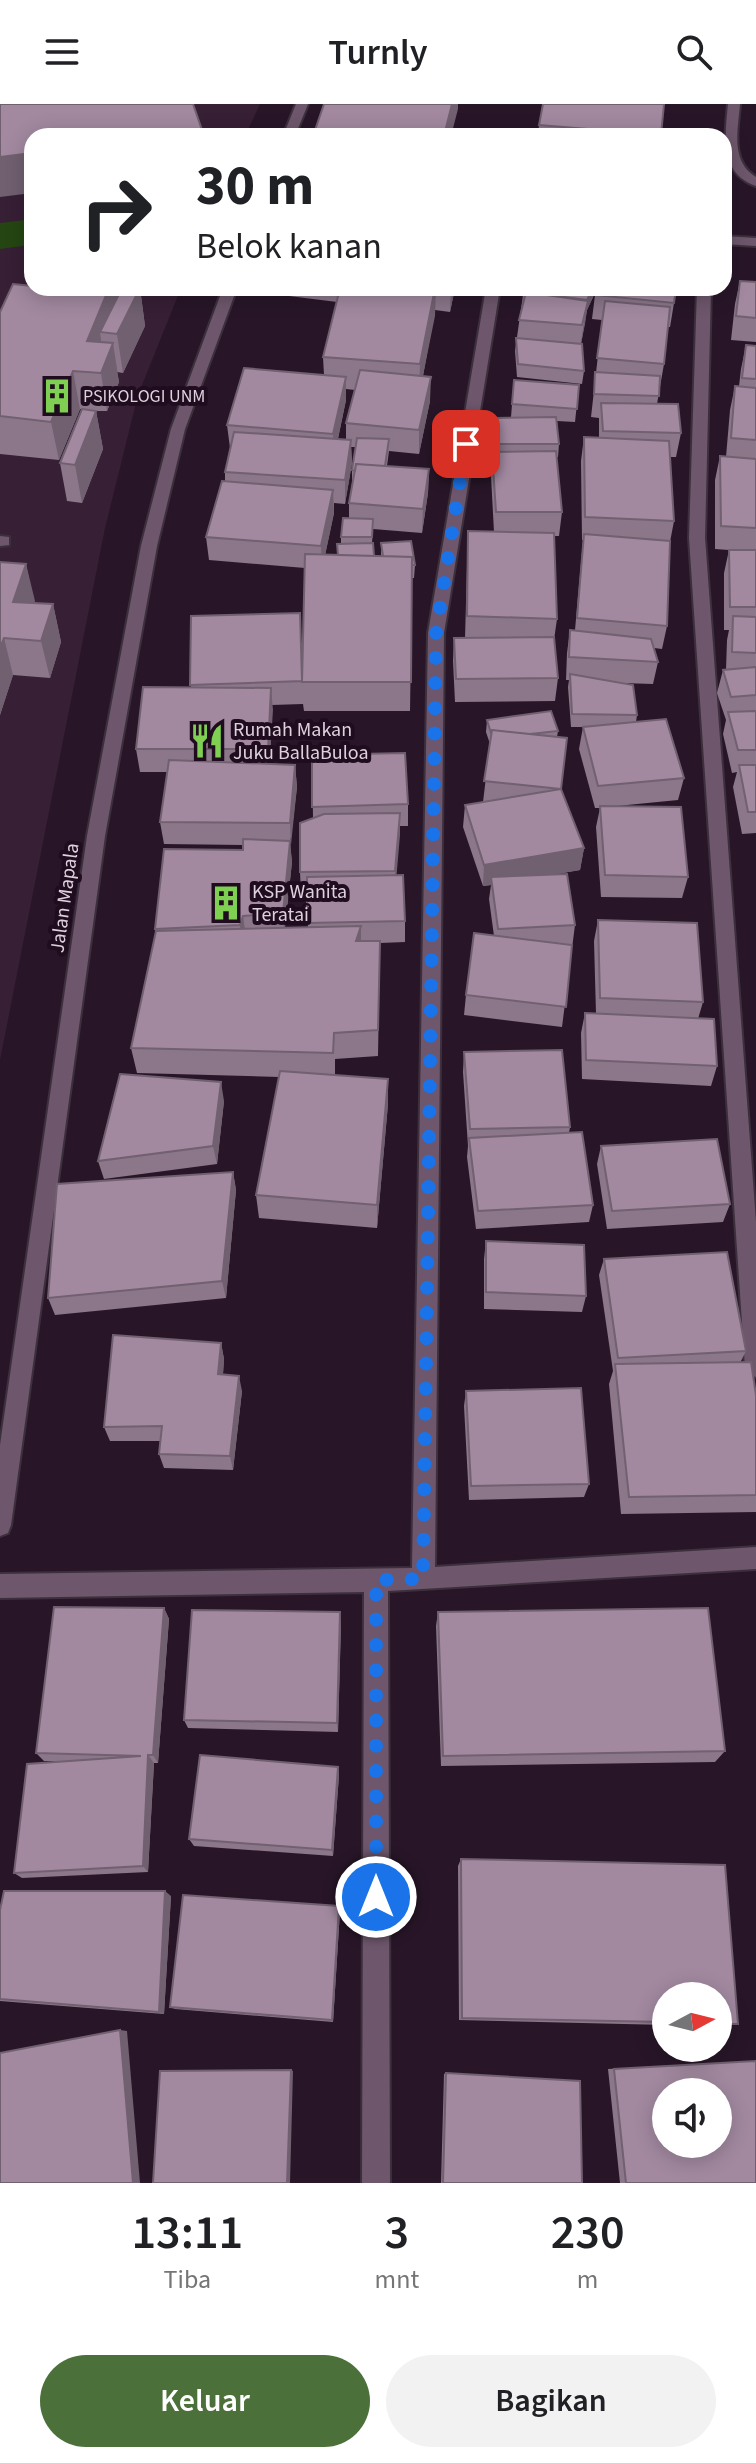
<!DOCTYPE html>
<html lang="id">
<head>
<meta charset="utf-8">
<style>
  :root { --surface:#fff; --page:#f2f2f2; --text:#202124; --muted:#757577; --accent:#4b7039 }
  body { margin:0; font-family:"Source Sans 3",sans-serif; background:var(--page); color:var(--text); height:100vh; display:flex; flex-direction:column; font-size:30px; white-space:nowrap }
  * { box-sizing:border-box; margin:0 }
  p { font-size:26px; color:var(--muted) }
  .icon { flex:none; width:44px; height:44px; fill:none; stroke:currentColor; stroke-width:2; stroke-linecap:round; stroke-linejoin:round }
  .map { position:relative; height:2079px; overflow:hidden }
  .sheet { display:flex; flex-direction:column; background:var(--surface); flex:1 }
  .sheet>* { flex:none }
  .hud { position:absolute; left:24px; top:24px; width:708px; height:168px; border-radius:24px; box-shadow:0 4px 20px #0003; background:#fff; color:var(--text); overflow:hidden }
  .needle { width:52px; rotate:83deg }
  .tools { position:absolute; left:652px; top:1878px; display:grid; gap:16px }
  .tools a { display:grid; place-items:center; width:80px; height:80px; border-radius:50%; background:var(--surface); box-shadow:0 4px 20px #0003; font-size:40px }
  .pin { position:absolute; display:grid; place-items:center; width:68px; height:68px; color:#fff; margin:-34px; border-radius:16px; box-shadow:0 4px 12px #0006 }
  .me { position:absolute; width:88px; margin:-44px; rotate:0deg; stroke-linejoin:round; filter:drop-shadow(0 0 6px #0008) }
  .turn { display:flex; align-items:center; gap:28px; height:168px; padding:0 40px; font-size:36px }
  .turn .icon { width:104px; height:104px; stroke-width:2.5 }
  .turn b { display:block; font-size:56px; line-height:68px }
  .eta { display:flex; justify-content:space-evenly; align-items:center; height:136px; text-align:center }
  .eta b { font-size:48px; font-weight:600; line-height:56px }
  .cta { display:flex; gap:16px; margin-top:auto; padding:16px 40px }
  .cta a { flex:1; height:92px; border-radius:48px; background:var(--accent); color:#fff; font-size:32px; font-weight:600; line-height:92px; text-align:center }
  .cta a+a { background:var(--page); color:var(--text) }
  header { display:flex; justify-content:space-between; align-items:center; height:104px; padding:0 40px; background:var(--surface); font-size:36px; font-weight:600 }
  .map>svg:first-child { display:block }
</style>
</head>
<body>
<header><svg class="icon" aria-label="menu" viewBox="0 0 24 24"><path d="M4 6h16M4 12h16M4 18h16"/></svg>Turnly<svg class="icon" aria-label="search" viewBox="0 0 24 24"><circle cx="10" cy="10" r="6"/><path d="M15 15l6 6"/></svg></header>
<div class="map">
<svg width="756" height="2079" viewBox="0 0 756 2079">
  <rect width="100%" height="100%" fill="#281628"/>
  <!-- built -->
  <path fill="#371f36" d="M0 0H260L245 32H32V184H181L138 291 105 424 0 956Z"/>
  <!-- green -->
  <path fill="#254612" d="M25 116 30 141 0 145V119Z"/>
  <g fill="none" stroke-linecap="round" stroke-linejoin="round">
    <!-- lane casing -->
    <g stroke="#3d303d" stroke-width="4">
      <path id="lane" d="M728 0H740C738 25 730 57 756 73V82C719 69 725 32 728 0Z
        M0 432 9 433V441L0 442Z"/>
    </g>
    <!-- street casing -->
    <g stroke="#3d303d" stroke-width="4">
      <path id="street" d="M296 0H308L295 32H283Z
        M724 132 756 134V142L724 140Z
        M223 184H237L185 325 157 442 105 732 11 1421 8 1429 0 1432V1341L87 732 141 442 171 325Z
        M486 184H500L444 529 435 1463 756 1443V1465L388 1487 390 2079H362L364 1488 0 1494V1470L412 1464 428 529Z
        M697 184H711L705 434 756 1118V1273L748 1270 745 1263 689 434Z"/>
    </g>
    <!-- lane -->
    <use href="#lane" fill="#6e576c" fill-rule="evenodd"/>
    <!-- street -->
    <use href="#street" fill="#6e576c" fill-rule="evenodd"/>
  </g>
  <!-- wall -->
  <path fill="#8b768a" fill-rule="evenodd" d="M664 0 661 32H538L539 21Z
    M740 177 756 178V238L731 236 735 200Z
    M32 184H140L145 222 123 269 117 268 119 278 107 307H96L103 345 82 399 67 397 60 359 82 305H80L59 356 0 350V208Z
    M256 184H455L450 208 435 206 423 272 430 297 419 350 389 347 387 362 429 365 428 389 422 429 373 425 372 439 374 452H381V439L415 461 414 474H412L410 607H304L303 600 272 601 270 660 295 661 297 683 290 741 292 758 285 824H308L307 789H301L300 768 313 714 312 651 408 700V722H400L396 771 405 817V838L380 839 378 952 335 955V971L388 1000 377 1124 259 1114 256 1091 279 973 137 969 131 944 156 829 155 825 243 746V741L164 740 160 718 168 668H140L136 645 191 583V512L303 561 305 464 209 456 206 433 225 377V368L230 344 227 321 324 271 323 253 337 198 257 188ZM346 285 355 286 346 319V335H338L346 296ZM351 343H356L352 366V379L349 399V414L341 433V440L338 451H325L334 409V399L345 400 352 359Z
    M523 191H594L587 206 581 240 584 267 582 280 517 273 515 247Z
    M595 191 674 199 670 223H668L664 260 657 300 681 329 676 353H670L674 417 670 438 667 522 662 545 654 544 658 558 653 580 621 579 637 611 636 618 684 674 678 696 617 702 688 773 682 794 601 793 596 723 600 704H595L579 645 583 623H571L568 583 569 576H566L567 549 570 526H575L583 436H582L581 357 584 333 599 334V314L591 313 602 216 592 215Z
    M746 241 756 242V729L742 730 733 683 737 668 732 669 723 630 726 616 717 589 723 566H726L727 536 729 526H724V469L729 446 715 445V376L720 352 726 353 730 306 735 282H739L741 265Z
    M514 276 579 281 575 318 557 317 559 340 558 353H556L562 408 559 432H554L557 515 554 536 558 574 555 597 455 598 453 557 454 534H465L468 427 494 428 491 372 492 348H496L494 327 495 314 511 313Z
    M0 458 26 460 34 499 53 500 61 538 50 574 13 571 0 611Z
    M487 616 558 627 557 633 561 685 584 744 580 766 551 771 575 821 562 923 464 911 466 891 494 832 489 795 491 781 483 782 463 723 465 701 483 698 490 640 486 628Z
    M598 816 703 898 698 915 717 962 711 982 582 975 581 929 585 909 596 910 594 837Z
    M464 948 570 1023 569 1029 593 1101 589 1118 476 1125 467 1053 468 1042 463 968Z
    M224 997 217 1060 104 1075 98 1057Z
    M601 1042 730 1100 723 1118 607 1125 597 1060Z
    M233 1068 236 1086 226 1194 55 1211 48 1194Z
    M486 1137 586 1192 582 1208 484 1205V1155Z
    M604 1155 746 1247 740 1259 756 1291V1408L621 1410 609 1280 613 1267 599 1171Z
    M221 1239 224 1255 223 1270 242 1287 233 1366 164 1364 159 1350 160 1337H110L104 1323Z
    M466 1287 589 1380 584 1393 469 1396 464 1302Z
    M164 1504 169 1515 158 1659H154L148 1768 22 1774 14 1769 61 1657H44L36 1649Z
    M438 1508 725 1647 715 1658 441 1662 436 1522Z
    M341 1519 338 1628 188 1624 184 1616Z
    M338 1663 339 1671 333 1752 194 1742 189 1735Z
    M461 1755 725 1761 738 1920 726 1922H718V1892H666V1921L459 1916 458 1762Z
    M171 1792 164 1910 0 1897V1806Z
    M339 1802 340 1807 333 1918 175 1905 170 1903Z
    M756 1957V2079H620L608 1965Z
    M446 1969 582 2079H441L444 1970Z"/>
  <!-- shaded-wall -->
  <path fill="#716070" d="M452 0H458V5L451 32H444Z
    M203 29V32H174Z
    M32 49V89L0 93V53Z
    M98 184H129L100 228 103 251 87 237 101 203Z
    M140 184 145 222 123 269 117 230Z
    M436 184 435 212 419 291 420 260Z
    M451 184H455L450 208 451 185Z
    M593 184H595L594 191 587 206 585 220 580 245 587 197Z
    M113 239 119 278 107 307 101 269Z
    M73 267 80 305 59 356 51 318Z
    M346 273V296L334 353 333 330Z
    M431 273 430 297 419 350V326Z
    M96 307 103 345 82 399 75 361Z
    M351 336 352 359 345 400V376Z
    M429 365 428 389 422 429 423 405Z
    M333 386 334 409 322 466 321 442Z
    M26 460 35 497 23 535 13 498Z
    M53 500 61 538 50 574 41 537Z
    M4 534 13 571 0 611V544Z
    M271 584 273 606 269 668 268 645Z
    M295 661 297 683 291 741 290 719Z
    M400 709V731L395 789V767Z
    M290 737 292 758 284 830 283 809Z
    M584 744 580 766 492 781 491 773V781L483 782 484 761Z
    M243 812 246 833 242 842 240 821Z
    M361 822V849L356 837Z
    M388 975V1000L377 1124V1101Z
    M221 978 224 997 217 1060 213 1042Z
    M233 1068 236 1086 226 1194 222 1177Z
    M221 1239 224 1255 222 1285 218 1270Z
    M239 1272 242 1287 233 1366 230 1352Z
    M164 1504 169 1515 158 1659 153 1651Z
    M340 1508 341 1519 338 1628 337 1619Z
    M148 1651 154 1659 148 1768 143 1762Z
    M338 1663 339 1671 333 1752 332 1746Z
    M165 1787 171 1792 164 1910 159 1908Z
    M339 1802 340 1807 333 1918 332 1916Z
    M120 1926 127 1927 140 2079H133Z
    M291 1966 293 1967 290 2079H287Z"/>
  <!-- building -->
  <path fill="#a289a0" stroke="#716070" stroke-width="2" fill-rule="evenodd" d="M0 0H193L203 29 174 32H32V49L0 53Z
    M324 0H452L444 32H313Z
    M543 0H664L661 31 539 21Z
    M740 177 756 178V214L736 212Z
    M13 180 32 182V184H54L107 189 87 237 113 239 101 269 73 267 51 318 0 312V208Z
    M122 184H140L117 230 100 228Z
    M340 184H435L420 260 323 253Z
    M525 184H593L587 196 526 188V191H523Z
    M597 184H676L674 199 595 191Z
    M526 188 588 197 582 221 519 216Z
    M605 197 670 203 664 260 597 254Z
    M516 234 582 240 584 267 518 260Z
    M746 241 756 242V275L742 274Z
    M244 264 346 273 333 330 227 321Z
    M360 266 431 273 419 326 346 319Z
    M595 268 660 272 659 292 594 290Z
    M514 276 579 281 577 305 512 300Z
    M735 282 756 284V336L731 334Z
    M601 299 678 300 681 329 603 327Z
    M82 305 96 307 75 361 60 359Z
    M556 313 559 340H497L495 314Z
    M234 328 351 336 345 376 225 368Z
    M584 333 669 337 674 417 585 413Z
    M357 334 389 335 385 362 356 360 355 367 352 366Z
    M556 347 562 408H496L492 348Z
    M720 352 756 355V424L721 422Z
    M356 360 429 365 423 405 349 399Z
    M222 377 333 386 321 442 206 433Z
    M343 414 373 415 372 433H341Z
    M468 427 554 429 557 515 467 512Z
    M584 430 670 437 667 522 577 514Z
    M411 437 415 461H412V453L383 452 381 439Z
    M373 439 374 452 338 451 337 440Z
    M729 446H756V503H730Z
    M305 450 412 453 411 578H302Z
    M0 458 26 460 13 498 53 500 41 537 4 534 0 544Z
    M300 509 302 577 190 581 191 512Z
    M733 512 756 513V549L732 548Z
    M570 526 651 535 658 558 569 553Z
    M554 533 558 574 456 575 454 534Z
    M756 563V591L731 593 723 566Z
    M570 570 633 581 637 611 572 610Z
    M143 583 271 584 268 645H136Z
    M551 607 558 627 530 630 492 626 491 629 487 616Z
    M756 607V646H738L728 608Z
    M666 615 684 674 598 682 583 623Z
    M492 626 567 634 561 685 584 744 484 761 465 701 561 685 484 677Z
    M405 649 408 700 312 703V651Z
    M169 656 295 661 290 719 160 718Z
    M739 661H756V708H748Z
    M600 702 681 703 688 773 605 771Z
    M400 709 395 767 300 768V719L324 710Z
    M243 735 290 737 283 809 243 812 240 821 155 825 164 745 243 746Z
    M567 770 575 821 498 825 491 773Z
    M403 771 405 817 307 819V773Z
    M598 816 697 819 703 898 600 894Z
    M361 822 356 837H380L378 926 334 929 333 949 131 944 156 827Z
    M474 829 572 841 566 903 466 891Z
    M585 909 714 915 717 962 586 956Z
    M562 946 570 1023 470 1025 464 948Z
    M280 967 388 975 377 1101 256 1091Z
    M120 970 221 978 213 1042 98 1057Z
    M582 1028 593 1101 478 1107 469 1034Z
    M717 1035 730 1100 612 1107 601 1042Z
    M233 1068 222 1177 48 1194 57 1080Z
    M486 1137 584 1141 586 1192 486 1188Z
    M727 1148 746 1247 618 1254 604 1155Z
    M113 1231 221 1239 218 1270 239 1272 230 1352 159 1350 162 1322 104 1323Z
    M751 1258 756 1291V1391L629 1393 615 1260Z
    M581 1284 589 1380 471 1382 466 1287Z
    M54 1503 164 1504 153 1651H148L143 1762 14 1769 27 1660 141 1652 36 1649Z
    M708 1504 725 1647 443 1652 438 1508Z
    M192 1506 340 1508 337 1619 184 1616Z
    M200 1651 338 1663 332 1746 189 1735Z
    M461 1755 725 1761 738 1920H718V1892H666V1918L462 1914Z
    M4 1787H165L159 1908 0 1895V1806Z
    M183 1791 339 1802 332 1916 170 1903Z
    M120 1926 133 2079H0V1949Z
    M756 1957V2079H626L614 1965ZM666 1988H718V2040H666Z
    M291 1966 287 2079H153L160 1967Z
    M446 1969 580 1977 582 2079H443Z"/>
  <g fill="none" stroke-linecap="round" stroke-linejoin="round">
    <!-- route -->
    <path stroke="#1a73e8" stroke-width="14" stroke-dasharray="0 25.2" d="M376 1793V1476L423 1475 436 529 466 340"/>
  </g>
  <!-- icons -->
  <defs>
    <g id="building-bare" transform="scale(2.76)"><path d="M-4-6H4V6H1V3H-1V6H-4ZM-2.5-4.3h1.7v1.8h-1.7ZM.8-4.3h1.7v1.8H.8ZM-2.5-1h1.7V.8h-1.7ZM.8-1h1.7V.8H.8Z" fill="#7fd052" stroke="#1f0c1e" stroke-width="2.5" paint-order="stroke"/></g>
    <g id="restaurant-bare" transform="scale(2.76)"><path d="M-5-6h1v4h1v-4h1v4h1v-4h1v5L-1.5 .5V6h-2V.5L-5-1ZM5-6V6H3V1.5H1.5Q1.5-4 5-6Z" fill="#7fd052" stroke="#1f0c1e" stroke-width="2.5" paint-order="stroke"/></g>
  </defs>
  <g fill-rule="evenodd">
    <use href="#building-bare" x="57" y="292"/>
    <use href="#restaurant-bare" x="207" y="637"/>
    <use href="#building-bare" x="226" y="799"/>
  </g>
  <g text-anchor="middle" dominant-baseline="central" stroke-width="8" stroke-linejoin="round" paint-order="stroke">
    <!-- far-poi labels -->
    <g font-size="18" fill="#ded1dd" stroke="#1f0c1e" text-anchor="start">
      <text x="83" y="292">PSIKOLOGI UNM</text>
    </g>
    <!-- poi labels -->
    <g font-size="20" fill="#ded1dd" stroke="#1f0c1e" text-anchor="start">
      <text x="233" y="626">Rumah Makan<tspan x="233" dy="23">Juku BallaBuloa</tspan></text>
      <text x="252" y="788">KSP Wanita<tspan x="252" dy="23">Teratai</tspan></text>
    </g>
    <!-- street labels -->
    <g font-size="20" fill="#ded1dd" stroke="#1f0c1e">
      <text transform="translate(65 794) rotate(-82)">Jalan Mapala</text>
    </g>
  </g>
</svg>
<div class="tools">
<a><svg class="needle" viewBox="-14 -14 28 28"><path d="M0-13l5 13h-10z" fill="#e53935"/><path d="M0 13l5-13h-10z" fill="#757577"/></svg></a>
<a><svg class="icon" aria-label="sound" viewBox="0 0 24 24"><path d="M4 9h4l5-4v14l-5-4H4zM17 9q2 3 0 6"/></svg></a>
</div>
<div class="pin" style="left:466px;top:340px;background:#d93025"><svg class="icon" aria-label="arrive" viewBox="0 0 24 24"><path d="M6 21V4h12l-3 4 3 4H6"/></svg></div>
<svg class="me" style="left:376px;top:1793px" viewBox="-20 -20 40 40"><circle r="17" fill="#1a73e8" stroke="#fff" stroke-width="3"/><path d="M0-11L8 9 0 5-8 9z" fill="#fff"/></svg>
<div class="hud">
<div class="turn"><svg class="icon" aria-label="right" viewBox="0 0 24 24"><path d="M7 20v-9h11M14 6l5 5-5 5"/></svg><div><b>30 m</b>Belok kanan</div></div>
</div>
</div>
<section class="sheet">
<div class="eta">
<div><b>13:11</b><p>Tiba</p></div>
<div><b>3</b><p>mnt</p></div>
<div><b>230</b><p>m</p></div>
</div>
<div class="cta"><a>Keluar</a><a>Bagikan</a></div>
</section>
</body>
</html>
